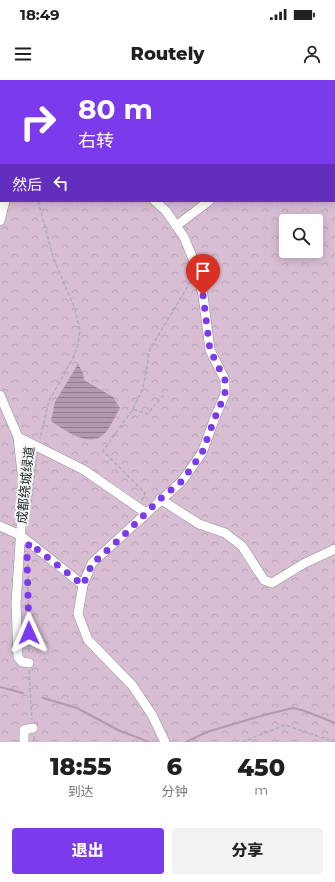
<!DOCTYPE html>
<html lang="zh">
<head>
<meta charset="utf-8">
<style>
  :root { --surface:#fff; --page:#f2f2f2; --text:#202124; --muted:#757577; --accent:#7c3aed }
  body { margin:0; font-family:Montserrat,"Noto Sans SC",sans-serif; background:var(--page); color:var(--text); height:100vh; display:flex; flex-direction:column; font-size:15px; white-space:nowrap }
  * { box-sizing:border-box; margin:0 }
  p { font-size:13px; color:var(--muted) }
  .icon { flex:none; width:22px; height:22px; fill:none; stroke:currentColor; stroke-width:2; stroke-linecap:round; stroke-linejoin:round }
  .map { position:relative; height:662px; overflow:hidden }
  .drawer { display:flex; flex-direction:column; background:var(--surface); flex:1 }
  .drawer>* { flex:none }
  .top-card { position:absolute; left:0px; top:0px; width:335px; height:122px; box-shadow:0 2px 10px #0003; background:#7c3aed; color:#fff; overflow:hidden }
  .fabs { position:absolute; left:279px; top:134px; display:grid; gap:8px }
  .fabs a { display:grid; place-items:center; width:44px; height:44px; border-radius:4px; background:var(--surface); box-shadow:0 2px 10px #0003; font-size:20px }
  .pin { position:absolute; display:grid; place-items:center; width:34px; height:34px; color:#fff; margin:-41px -17px; border-radius:50% 50% 50% 0; rotate:-45deg; box-shadow:0 0 4px #0007 }
  .pin .icon { rotate:45deg }
  .me { position:absolute; width:44px; margin:-22px; rotate:359deg; stroke-linejoin:round; filter:drop-shadow(0 0 3px #0008) }
  .turn { display:flex; align-items:center; gap:14px; height:84px; padding:0 12px; font-size:18px }
  .turn .icon { width:52px; height:52px; stroke-width:2.5 }
  .turn b { display:block; font-size:28px; line-height:34px }
  .then { display:flex; align-items:center; height:38px; padding:0 12px; background:#0003; gap:8px; font-size:15px }
  .eta { display:flex; justify-content:space-evenly; align-items:center; height:68px; text-align:center }
  .eta b { font-size:24px; font-weight:800; line-height:28px }
  .button { display:flex; gap:8px; margin-top:auto; padding:8px 12px }
  .button a { flex:1; height:46px; border-radius:4px; background:var(--accent); color:#fff; font-size:16px; font-weight:800; line-height:46px; text-align:center }
  .button a+a { background:var(--page); color:var(--text) }
  .status { display:flex; justify-content:space-between; align-items:center; height:28px; padding:0 20px; background:var(--surface); direction:ltr }
  .status svg { height:11px; fill:currentColor }
  header { display:flex; justify-content:space-between; align-items:center; height:52px; padding:0 12px; background:var(--surface); font-size:18px; font-weight:800 }
  .map>svg:first-child { display:block }
</style>
</head>
<body>
<div class="status"><b>18:49</b><svg viewBox="0 0 49 12"><path d="M0 12V9h3v3zM5 12V6h3v6zM10 12V3h3v9zM15 12V0h3v12zM26 1h20v11H26zM47 4h2v5h-2z"/></svg></div>
<header><svg class="icon" aria-label="menu" viewBox="0 0 24 24"><path d="M4 6h16M4 12h16M4 18h16"/></svg>Routely<svg class="icon" aria-label="person" viewBox="0 0 24 24"><circle cx="12" cy="8" r="4"/><path d="M4 21q1-7 8-7t8 7"/></svg></header>
<div class="map">
<svg width="335" height="662" viewBox="0 0 335 662">
  <defs>
    <pattern id="park-crowns" width="20" height="18" patternUnits="userSpaceOnUse"><rect width="20" height="18" fill="#d9bed3"/><path d="M2 6a3 3 0 1 1 6 0M12 15a3 3 0 1 1 6 0" fill="none" stroke="#baa3b5"/></pattern>
    <pattern id="water-rules" width="6" height="5" patternUnits="userSpaceOnUse"><rect width="6" height="5" fill="#b499ae"/><path d="M0 2.5h6" fill="none" stroke="#927d8e"/></pattern>
  </defs>
  <rect width="100%" height="100%" fill="#e4eaeb"/>
  <!-- park -->
  <path fill="url(#park-crowns)" fill-rule="evenodd" d="M0 0H335V662H0ZM1 1H334V121H1ZM286 141H316V171H286Z"/>
  <!-- water -->
  <path fill="url(#water-rules)" d="M78 284 83 293 84 300 113 317 120 328C115 336 110 349 103 355 88 368 63 349 51 341L55 322Z"/>
  <g fill="none" stroke-linecap="round" stroke-linejoin="round">
    <!-- stream -->
    <path stroke="#b499ae" stroke-width="2" d="M0 607 23 613
      M43 618 77 628 118 650 149 662
      M186 662 207 652 264 635 293 628 305 631 335 643"/>
    <!-- minor casing -->
    <g stroke="#8d9294" stroke-width="10">
      <path id="minor" d="M10 0V1
        M28 0 29 1
        M299 0V1
        M334 6H335
        M155 121 166 131 184 157 195 184 203 215 210 270 225 300V314L214 340 202 373 182 401 92 483 83 505 78 534 88 560 132 605 152 635 165 662
        M0 141 5 121
        M176 146 209 121
        M0 315 18 357 22 393V433L16 523 18 577 22 582 29 583
        M18 357 84 390 146 433
        M160 419 199 444 225 453 242 466 264 500 272 503 305 483 335 469
        M0 446 20 455 83 505
        M24 662V650L33 648"/>
    </g>
    <!-- path -->
    <path stroke="#abafb0" stroke-width="1.5" stroke-dasharray="4 2" stroke-linecap="butt" d="M38 121 53 177 75 229 80 251 78 265 73 278 49 321 40 359
      M133 329 143 308 150 269 191 201
      M142 421 145 413 103 371 133 329 147 334 164 315
      M31 423 37 375
      M28 484 29 574
      M29 590 32 640
      M34 656V662
      M242 662 285 645 335 662"/>
    <!-- minor -->
    <use href="#minor" stroke="#fff" stroke-width="9"/>
  </g>
  <g fill="none" stroke-linecap="round" stroke-linejoin="round">
    <!-- route -->
    <path stroke="#7c3aed" stroke-width="7" stroke-dasharray="0 12.6" d="M29 553 27 478 29 463 83 505 92 484 124 455 160 419 182 401 202 373 214 340 225 314V300L210 270 203 215"/>
  </g>
  <g text-anchor="middle" dominant-baseline="central" stroke-width="4" stroke-linejoin="round" paint-order="stroke">
    <!-- street labels -->
    <g font-size="13" fill="#292b2c" stroke="#f1f7f8">
      <text transform="translate(25 405) rotate(-84)">成都绕城绿道</text>
    </g>
  </g>
</svg>
<div class="fabs">
<a><svg class="icon" aria-label="search" viewBox="0 0 24 24"><circle cx="10" cy="10" r="6"/><path d="M15 15l6 6"/></svg></a>
</div>
<div class="pin" style="left:203px;top:215px;background:#d93025"><svg class="icon" aria-label="arrive" viewBox="0 0 24 24"><path d="M6 21V4h12l-3 4 3 4H6"/></svg></div>
<svg class="me" style="left:29px;top:553px" viewBox="-20 -20 40 40"><path d="M0-17L14 15 0 8-14 15z" fill="#7c3aed" stroke="#fff" stroke-width="4"/></svg>
<div class="top-card">
<div class="turn"><svg class="icon" aria-label="right" viewBox="0 0 24 24"><path d="M7 20v-9h11M14 6l5 5-5 5"/></svg><div><b>80 m</b>右转</div></div>
<div class="then">然后<svg class="icon" aria-label="left" viewBox="0 0 24 24"><path d="M17 20v-9H6M10 6l-5 5 5 5"/></svg></div>
</div>
</div>
<section class="drawer">
<div class="eta">
<div><b>18:55</b><p>到达</p></div>
<div><b>6</b><p>分钟</p></div>
<div><b>450</b><p>m</p></div>
</div>
<div class="button"><a>退出</a><a>分享</a></div>
</section>
</body>
</html>
